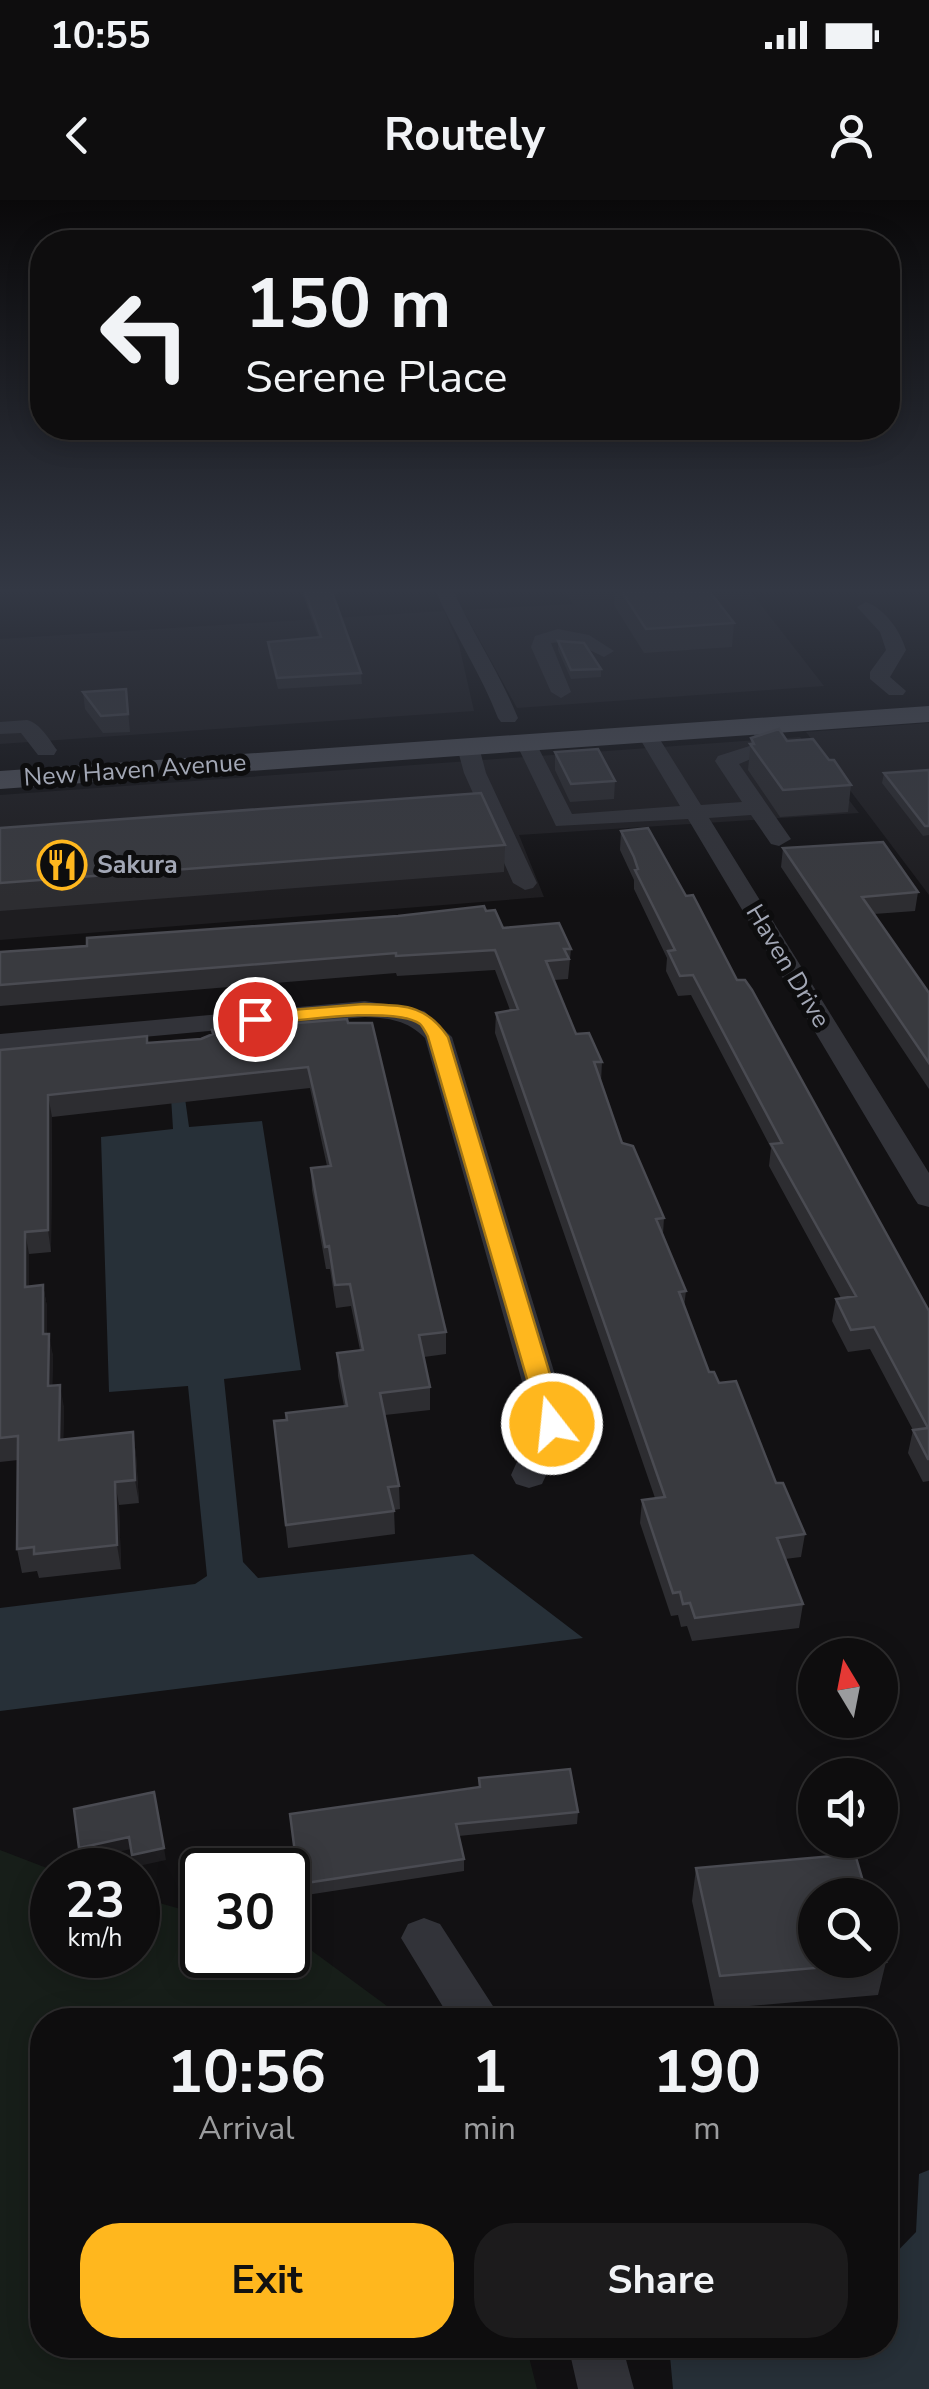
<!DOCTYPE html>
<html lang="en">
<head>
<meta charset="utf-8">
<style>
  :root { --surface:#0e0d0e; --page:#1c1b1c; --text:#f1f3f6; --muted:#9b9c9e; --line:#2e2d2e; --accent:#ffb71e }
  body { margin:0; font-family:"Nunito Sans",sans-serif; background:var(--page); color:var(--text); height:100vh; display:flex; flex-direction:column; font-size:38px; white-space:nowrap }
  * { box-sizing:border-box; margin:0 }
  p { font-size:32px; color:var(--muted) }
  .icon { flex:none; width:55px; height:55px; fill:none; stroke:currentColor; stroke-width:2; stroke-linecap:round; stroke-linejoin:round }
  .map { position:relative; flex:1; overflow:hidden }
  .sheet { position:absolute; left:30px; top:1808px; width:868px; height:350px; display:flex; flex-direction:column; background:var(--surface); border-radius:40px; box-shadow:0 5px 25px #0003,0 0 0 2px var(--line) }
  .sheet>* { flex:none }
  .guide { position:absolute; left:30px; top:30px; width:870px; height:210px; border-radius:40px; box-shadow:0 5px 25px #0003,0 0 0 2px var(--line); background:#0e0d0e; color:var(--text); overflow:hidden }
  .needle { width:65px; rotate:350deg }
  .buttons { position:absolute; left:798px; top:1438px; display:grid; gap:20px }
  .buttons a { display:grid; place-items:center; width:100px; height:100px; border-radius:50%; background:var(--surface); box-shadow:0 5px 25px #0003,0 0 0 2px var(--line); font-size:50px }
  .speed { position:absolute; left:30px; top:1648px; display:flex; gap:20px; font-size:50px; font-weight:700; text-align:center }
  .speed>* { display:grid; place-content:center; width:130px; height:130px; border-radius:50%; background:var(--surface); box-shadow:0 5px 25px #0003,0 0 0 2px var(--line); line-height:1 }
  .speed small { font-size:25px; font-weight:400 }
  .speed .limit { border:5px solid #111; border-radius:15px; background:#fff; color:#111 }
  .pin { position:absolute; display:grid; place-items:center; width:85px; height:85px; color:#fff; margin:-42px; border:5px solid #fff; border-radius:50%; box-shadow:0 2px 10px #0007 }
  .me { position:absolute; width:110px; margin:-55px; rotate:344deg; stroke-linejoin:round; filter:drop-shadow(0 0 8px #0008) }
  .turn { display:flex; align-items:center; gap:35px; height:210px; padding:0 50px; font-size:45px }
  .turn .icon { width:130px; height:130px; stroke-width:2.5 }
  .turn b { display:block; font-size:70px; line-height:85px }
  .eta { display:flex; justify-content:space-evenly; align-items:center; height:170px; text-align:center }
  .eta b { font-size:60px; font-weight:700; line-height:70px }
  .button { display:flex; gap:20px; margin-top:auto; padding:20px 50px }
  .button a { flex:1; height:115px; border-radius:40px; background:var(--accent); color:#111; font-size:40px; font-weight:700; line-height:115px; text-align:center }
  .button a+a { background:var(--page); color:var(--text) }
  .status { display:flex; justify-content:space-between; align-items:center; height:70px; padding:0 50px; background:var(--surface); direction:ltr }
  .status svg { height:28px; fill:currentColor }
  header { display:flex; justify-content:space-between; align-items:center; height:130px; padding:0 50px; background:var(--surface); font-size:45px; font-weight:700 }
  .map>svg:first-child { display:block }
</style>
</head>
<body>
<div class="status"><b>10:55</b><svg viewBox="0 0 49 12"><path d="M0 12V9h3v3zM5 12V6h3v6zM10 12V3h3v9zM15 12V0h3v12zM26 1h20v11H26zM47 4h2v5h-2z"/></svg></div>
<header><svg class="icon" aria-label="back" viewBox="0 0 24 24"><path d="M15 5l-7 7 7 7"/></svg>Routely<svg class="icon" aria-label="person" viewBox="0 0 24 24"><circle cx="12" cy="8" r="4"/><path d="M4 21q1-7 8-7t8 7"/></svg></header>
<div class="map">
<svg width="929" height="2189" viewBox="0 0 929 2189">
  <rect width="100%" height="100%" fill="#121113"/>
  <!-- built -->
  <path fill="#1e1d20" d="M566 392H751L824 486 517 508 463 410 573 404Z
    M444 411 459 445 474 511 0 544V439Z
    M929 523V695L806 532Z
    M800 537 859 613 519 635 544 697 0 740V595Z"/>
  <!-- green -->
  <path fill="#171e19" d="M0 1650 52 1670V1755H138V1697L202 1715V1755H288V1739L300 1742 406 1820H42V2145H526L537 2189H0Z"/>
  <!-- water -->
  <path fill="#273038" d="M178 848 189 927 262 921 301 1170 224 1179 243 1362 258 1378 473 1354 583 1438 0 1511V1408L195 1384 207 1376 188 1186 109 1192 101 937 173 929 168 849Z
    M929 1970V2189H673L669 2145H885V2064L916 2032 919 1974Z"/>
  <g fill="none" stroke-linecap="round" stroke-linejoin="round">
    <!-- minor -->
    <path fill="#323339" fill-rule="evenodd" d="M436 392H454C474 435 500 474 518 518L515 522H501L498 518C481 474 455 435 436 392Z
      M866 402C885 409 900 430 906 450L890 477 906 491 903 495H889L870 479V472L886 450 880 432 857 407Z
      M558 429 589 435 614 451 604 457 571 441 551 443 571 492 561 498 551 492 531 447 535 436Z
      M27 520C40 523 49 539 57 550L54 555H38L21 533 0 534V522Z
      M761 524 768 526 782 546 739 564 791 639 779 646 771 644 751 615 709 618 929 973V1007L918 1004 914 998 688 619 556 626 516 543 520 539H534L572 614 680 606 637 534 647 528 654 530 701 605 742 602 715 561 718 556 759 543 751 530Z
      M468 541 479 547 486 573 537 683 533 688 525 690 513 683 464 573 457 547Z
      M365 801 424 811 452 837 570 1224 542 1284 529 1288 516 1284 511 1275 534 1224 425 838C407 820 389 818 365 817L0 850V834Z
      M424 1718 440 1724 502 1820H451L401 1738 408 1724Z
      M568 2145H622L634 2189H578Z"/>
    <!-- major -->
    <path fill="#4e5058" fill-rule="evenodd" d="M929 506V522L0 589V571Z"/>
  </g>
  <!-- wall -->
  <path fill="#2d2d31" d="M302 392H339L333 395 361 473 362 484 278 489 269 453 268 442 318 437Z
    M615 392H710L734 423 732 447 644 453 614 405Z
    M558 441 601 469V477L571 479 558 450Z
    M126 489 130 532 103 533 85 509 83 492Z
    M751 538 787 541 829 560 851 585 848 612 780 617 748 570Z
    M555 552 615 581 614 599 570 602 555 570Z
    M929 570V635L923 636 882 583 884 573Z
    M0 628 505 645 504 672 0 711Z
    M621 631 686 696 737 780 929 1111V1281L923 1282 908 1253 913 1230 870 1149 848 1152 832 1121 836 1099 841 1098 769 966 771 948 691 795 678 796 666 771 667 758 634 689V680L620 650Z
    M783 648 918 692 915 711 874 714 929 793V889L781 667Z
    M486 711 503 728 571 749 568 779 554 780 576 834 602 862 601 882 622 943 664 1018 663 1034 686 1091 684 1107 709 1172 719 1183 805 1334 801 1357 785 1359 803 1404 799 1428 692 1441 687 1426 681 1427 678 1415 671 1416 640 1323 642 1300 655 1298 495 833 496 813 510 810 495 770 397 776 396 773 0 806V752Z
    M347 819 446 1132V1154L424 1157 430 1187V1210L385 1215 399 1286 400 1309 394 1310 395 1334 288 1348 274 1221 344 1206 338 1176 337 1153 360 1150 351 1106 336 1108 330 1069H326L312 990 311 968 327 966 310 888 52 917 51 1052 29 1054V1086L43 1085 47 1107V1134L53 1156 52 1185 64 1207 63 1240 133 1232 136 1255 139 1303 119 1305 121 1369 39 1378 37 1371 22 1373 17 1349 18 1260 0 1262V850L148 843 201 839Z
    M479 1578 578 1612 577 1624 459 1636 464 1659V1671L300 1696 290 1614 479 1587Z
    M696 1668 886 1762 878 1795 715 1809 692 1701Z"/>
  <!-- shaded-wall -->
  <path fill="#1d1c1f" d="M858 392H896L857 396Z
    M48 895 52 917 51 1052 48 1030Z
    M25 1032 29 1054V1109L25 1087Z
    M43 1085 47 1107V1157L43 1134Z
    M49 1134 53 1156 52 1209 48 1186Z
    M60 1185 64 1207 63 1263 59 1240Z
    M133 1232 136 1255 139 1303 135 1280Z
    M115 1282 119 1305 121 1369 117 1345Z
    M129 1637 131 1649 81 1660 79 1648Z
    M164 1648 166 1660 134 1667 132 1655Z"/>
  <!-- building -->
  <path fill="#393a3f" stroke="#4a4b52" stroke-width="2.5" d="M305 392H332L361 473 277 478 268 442 321 437Z
    M622 392H710L734 423 646 429Z
    M558 441 584 443 601 469 571 470Z
    M126 489 128 514 101 516 83 492Z
    M779 529 787 541 813 539 829 560H834L851 585 783 590 750 544H754L751 538Z
    M598 549 615 581 571 584 555 552Z
    M929 570V626H925L884 573Z
    M481 593 505 645 0 683V628Z
    M648 628 686 696 693 695 737 780H745L752 790 929 1111V1259H928L913 1230 928 1228 874 1127 851 1130 836 1099 856 1096 771 944 782 943 693 775 680 776 668 751 675 750 635 670 638 669 634 657 621 631Z
    M883 642 918 692 862 697 929 793V863L783 648Z
    M484 706 486 711 495 710 503 728 559 723 571 749H564L569 759 546 761 576 834 589 833 602 862H594L622 943 633 946 664 1018 656 1019 686 1091 679 1092 709 1172H714L719 1183 736 1181 776 1283H783L805 1334 777 1338 803 1404 695 1418 690 1403 683 1404 680 1392 673 1393 642 1300 665 1297 496 813 518 809 495 750 396 756V753L0 785V752L87 746V738L398 716Z
    M347 819 348 823H372L446 1132 419 1135 430 1187 380 1193 399 1286 388 1287 394 1311 286 1325 274 1221 287 1220 286 1213 347 1206 337 1153 363 1150 350 1084 335 1085 329 1046 325 1047 311 968 331 966 308 867 48 895V1030L25 1032V1087L43 1085V1134H49L48 1186 60 1185 59 1240 133 1232 135 1280 115 1282 117 1345 34 1354V1347L17 1349 18 1236 0 1238V850L147 836V843L201 839 213 834 212 830Z
    M570 1569 578 1612 456 1624 464 1659 299 1684 290 1614 480 1587 479 1578Z
    M154 1592 164 1648 132 1655 129 1637 79 1648 74 1609Z
    M855 1654 867 1695H815V1760H880V1740L886 1762 720 1776 696 1668Z"/>
  <!-- sky -->
  <linearGradient id="sky" x2="0" y2="1"><stop stop-color="#0a090a"/><stop offset="0.56" stop-color="#333844"/><stop offset="1" stop-color="#333844" stop-opacity="0"/></linearGradient>
  <rect width="929" height="698" fill="url(#sky)"/>
  <!-- route -->
  <path fill="#ffb71e" stroke="#a67714" stroke-width="2.5" d="M364 804C403 806 425 803 448 837L565 1224 561 1230 552 1232 540 1224 428 837C428 836 421 824 420 824 394 805 289 822 255 825L246 819 255 813Z"/>
  <!-- icons -->
  <defs>
    <g id="restaurant-ring" transform="scale(2.5)"><circle r="9.5" fill="#0d0d0e" stroke="#ffb71e" stroke-width="1.5"/><path d="M-5-6h1v4h1v-4h1v4h1v-4h1v5L-1.5 .5V6h-2V.5L-5-1ZM5-6V6H3V1.5H1.5Q1.5-4 5-6Z" fill="#ffb71e"/></g>
  </defs>
  <g fill-rule="evenodd">
    <use href="#restaurant-ring" x="62" y="665"/>
  </g>
  <g text-anchor="middle" dominant-baseline="central" stroke-width="10" stroke-linejoin="round" paint-order="stroke">
    <!-- far-street labels -->
    <g font-size="25" fill="#a2a7b5" stroke="#0d0d0e">
      <text transform="translate(135 570) rotate(-4)">New Haven Avenue</text>
      <text transform="translate(788 766) rotate(59)">Haven Drive</text>
    </g>
    <!-- far-poi labels -->
    <g font-size="25" font-weight="bold" fill="#a2a7b5" stroke="#0d0d0e" text-anchor="start">
      <text x="97" y="665">Sakura</text>
    </g>
  </g>
</svg>
<div class="buttons">
<a><svg class="needle" viewBox="-14 -14 28 28"><path d="M0-13l5 13h-10z" fill="#e53935"/><path d="M0 13l5-13h-10z" fill="#9b9c9e"/></svg></a>
<a><svg class="icon" aria-label="sound" viewBox="0 0 24 24"><path d="M4 9h4l5-4v14l-5-4H4zM17 9q2 3 0 6"/></svg></a>
<a><svg class="icon" aria-label="search" viewBox="0 0 24 24"><circle cx="10" cy="10" r="6"/><path d="M15 15l6 6"/></svg></a>
</div>
<div class="speed"><div>23<small>km/h</small></div><div class="limit">30</div></div>
<div class="pin" style="left:255px;top:819px;background:#d93025"><svg class="icon" aria-label="arrive" viewBox="0 0 24 24"><path d="M6 21V4h12l-3 4 3 4H6"/></svg></div>
<svg class="me" style="left:552px;top:1224px" viewBox="-20 -20 40 40"><circle r="17" fill="#ffb71e" stroke="#fff" stroke-width="3"/><path d="M0-11L8 9 0 5-8 9z" fill="#fff"/></svg>
<div class="guide">
<div class="turn"><svg class="icon" aria-label="left" viewBox="0 0 24 24"><path d="M17 20v-9H6M10 6l-5 5 5 5"/></svg><div><b>150 m</b>Serene Place</div></div>
</div>
<section class="sheet">
<div class="eta">
<div><b>10:56</b><p>Arrival</p></div>
<div><b>1</b><p>min</p></div>
<div><b>190</b><p>m</p></div>
</div>
<div class="button"><a>Exit</a><a>Share</a></div>
</section>
</div>
</body>
</html>
